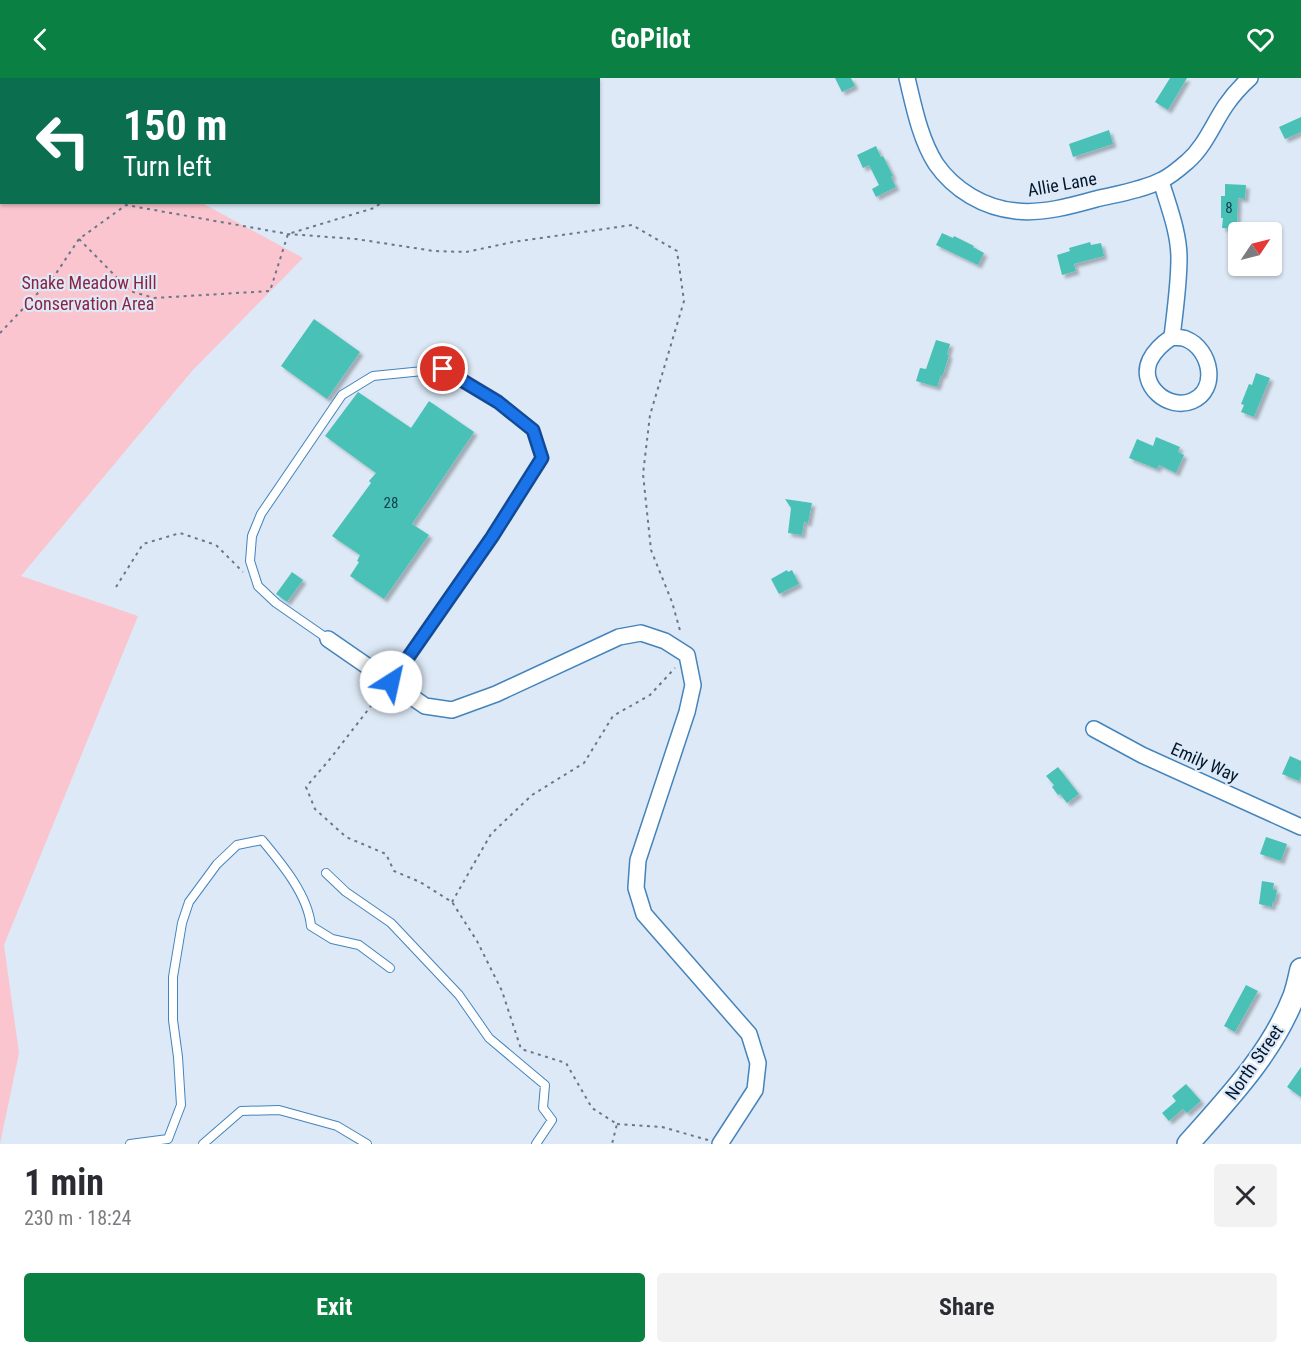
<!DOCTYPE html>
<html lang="en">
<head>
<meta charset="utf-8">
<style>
  :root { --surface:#fff; --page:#f2f2f3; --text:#2b2b33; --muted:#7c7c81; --accent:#0b8043 }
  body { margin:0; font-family:"Roboto Condensed",sans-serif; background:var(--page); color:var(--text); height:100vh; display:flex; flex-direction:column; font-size:22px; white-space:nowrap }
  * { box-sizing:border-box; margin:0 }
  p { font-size:20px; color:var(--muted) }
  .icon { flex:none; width:33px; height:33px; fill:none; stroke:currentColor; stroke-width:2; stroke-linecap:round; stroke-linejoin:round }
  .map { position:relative; height:1066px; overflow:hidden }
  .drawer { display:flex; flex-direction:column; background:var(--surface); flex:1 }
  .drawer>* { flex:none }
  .top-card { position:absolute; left:0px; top:0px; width:600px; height:126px; box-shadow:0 2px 4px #0004; background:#0b6e4f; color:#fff; overflow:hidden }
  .needle { width:39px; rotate:55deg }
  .tools { position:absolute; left:1228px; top:144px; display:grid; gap:12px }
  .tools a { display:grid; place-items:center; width:54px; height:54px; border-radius:6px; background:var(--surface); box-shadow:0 2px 4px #0004; font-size:30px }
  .pin { position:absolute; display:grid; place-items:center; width:51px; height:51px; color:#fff; margin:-26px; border:3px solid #fff; border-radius:50%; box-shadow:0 2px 6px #0007 }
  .me { position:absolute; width:66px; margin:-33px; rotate:35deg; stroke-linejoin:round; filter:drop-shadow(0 0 4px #0008) }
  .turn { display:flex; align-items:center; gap:21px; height:126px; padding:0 24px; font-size:27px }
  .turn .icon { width:78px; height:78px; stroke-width:2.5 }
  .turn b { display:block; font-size:42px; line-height:51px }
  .round { display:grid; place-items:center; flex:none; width:63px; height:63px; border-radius:6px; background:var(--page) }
  .overview { display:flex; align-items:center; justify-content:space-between; height:102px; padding:0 24px }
  h1 { font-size:36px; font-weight:700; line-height:45px }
  .button { display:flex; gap:12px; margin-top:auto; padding:12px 24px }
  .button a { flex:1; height:69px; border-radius:6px; background:var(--accent); color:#fff; font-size:24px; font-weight:700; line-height:69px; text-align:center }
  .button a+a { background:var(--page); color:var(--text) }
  header { display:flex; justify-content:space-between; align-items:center; height:78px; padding:0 24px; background:var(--accent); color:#fff; font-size:27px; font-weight:700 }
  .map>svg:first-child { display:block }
</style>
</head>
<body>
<header><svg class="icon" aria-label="back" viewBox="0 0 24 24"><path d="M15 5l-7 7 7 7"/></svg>GoPilot<svg class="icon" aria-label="heart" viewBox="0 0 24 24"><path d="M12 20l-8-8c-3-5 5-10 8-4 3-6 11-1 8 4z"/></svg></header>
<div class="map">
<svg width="1301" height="1066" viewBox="0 0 1301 1066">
  <defs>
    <filter id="shadow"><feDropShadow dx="3.5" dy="3.5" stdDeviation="1.5" flood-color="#0004"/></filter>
  </defs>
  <rect width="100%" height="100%" fill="#dde9f6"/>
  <!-- green -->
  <path fill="#fac5ce" d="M0 0H163L162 2H2V124L202 125 303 180 192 293 21 498 138 538 4 867 19 975 0 1066Z"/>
  <!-- building -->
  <path fill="#48c1b7" filter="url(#shadow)" d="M835 0H851L855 8 842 14Z
    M1170 0H1187L1168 32 1155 24Z
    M1301 39V54L1285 61 1279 49Z
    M1109 52 1113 66 1073 79 1069 66Z
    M876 68 881 79 883 78 893 98 891 99 896 109 876 119 872 111 879 107 869 87 863 90 857 77Z
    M1225 106 1246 107 1245 121 1238 120 1237 151 1222 150 1223 140H1221V118H1225Z
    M942 155 953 160 954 158 974 168 973 169 984 175 978 187 936 167Z
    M1090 164 1091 167 1101 165 1104 178 1074 186 1076 193 1062 197 1057 177 1070 173 1069 170Z
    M314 241 360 274 327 321 281 288Z
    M936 262 950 266 947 276 949 277 943 297H941L937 309 916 303 920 290 926 291Z
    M1256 295 1270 300 1254 339 1241 334 1244 327 1241 326 1249 306 1252 307Z
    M358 314 411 350 429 323 474 354 412 446 429 457 384 521 350 498 359 484 357 483 360 477 332 458 371 405 369 403 376 395 325 358Z
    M1156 359 1180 369 1178 374 1184 377 1176 395 1159 387 1157 391 1129 380 1137 361 1153 368Z
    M785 421 812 425 808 445 804 444 802 457 788 455 791 430Z
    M787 492 788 494 792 492 799 506 779 516 771 501Z
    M292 494 303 502 287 524 276 516Z
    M1290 678 1301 683V698L1299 703 1282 696Z
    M1058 689 1079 716 1067 725 1060 716 1058 717 1052 709 1054 707 1046 698Z
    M1266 759 1287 766 1281 783 1260 776Z
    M1262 803 1274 805 1273 811 1277 812 1275 823H1273L1272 829 1259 826Z
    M1246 907 1258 913 1235 954 1224 948Z
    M1301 989V1019L1287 1009Z
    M1186 1006 1201 1023 1187 1035 1183 1031 1169 1043 1162 1035 1176 1023 1172 1018Z"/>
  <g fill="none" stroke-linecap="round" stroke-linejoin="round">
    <!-- lane casing -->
    <g stroke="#4484bc" stroke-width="10">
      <path id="lane" d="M328 561 276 525 258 508 250 483 252 458 261 436 342 317 373 298 443 291 498 324 533 352 542 380 492 459 391 604
        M326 795 346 814 391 845 459 917 489 960 545 1007 543 1030 552 1042 536 1066
        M130 1066 168 1061 181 1027 178 979 173 942V899L182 845 189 824 217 786 237 767 262 762C282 786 308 817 311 848L332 861 359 867 390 890
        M203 1066 241 1033 279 1032 337 1048 367 1066"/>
    </g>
    <!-- street casing -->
    <g stroke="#4484bc" stroke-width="18">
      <path id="street" d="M907 0C914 29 920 61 936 86 954 112 984 130 1016 133 1042 136 1071 128 1096 121 1117 116 1143 112 1162 102 1171 98 1180 90 1188 83 1205 68 1213 46 1226 27 1233 17 1241 8 1250 0
        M1161 103C1168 127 1179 154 1179 180 1179 206 1175 233 1172 259 1163 265 1155 272 1150 282 1138 307 1168 333 1192 323 1219 312 1211 271 1186 261 1182 259 1176 260 1172 259
        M328 561 425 628 452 632 496 616 619 559 641 555 665 563 687 577 693 607 687 634 638 782 636 810 644 836 749 956 758 985 755 1012 720 1066
        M1094 651 1142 677 1301 749"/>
    </g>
    <!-- secondary casing -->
    <g stroke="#4484bc" stroke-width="24">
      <path id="secondary" d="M1188 1066C1228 1021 1272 975 1294 918 1297 910 1299 900 1301 891"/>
    </g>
    <!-- path -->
    <path stroke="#67788a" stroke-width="2" stroke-dasharray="3 4.5" stroke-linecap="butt" d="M463 2V0
      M79 161 130 213 154 220 270 213 288 156 374 130 382 124
      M0 255 55 197 79 161 126 127 288 156 356 161 434 173 466 174 513 164 632 147 677 173 684 223 650 337 643 396 651 472 672 524 681 556
      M116 509 143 466 180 455 216 467 243 494
      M381 615 330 681 306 709 315 731 346 759 386 776 394 793 420 804 452 824 477 863 502 913 521 971 566 985 592 1030 617 1046 612 1066
      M452 824 491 756 532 717 584 685 613 638 650 617 675 590
      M617 1046 662 1049 708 1062"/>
    <!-- lane -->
    <use href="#lane" stroke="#fff" stroke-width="8"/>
    <!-- street -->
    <use href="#street" stroke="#fff" stroke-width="15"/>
    <!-- secondary -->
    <use href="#secondary" stroke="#fff" stroke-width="21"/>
  </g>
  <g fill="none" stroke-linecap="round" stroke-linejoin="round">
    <!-- route casing -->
    <g stroke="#114b97" stroke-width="15">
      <path id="route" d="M391 604 492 459 542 380 533 352 498 324 443 291"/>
    </g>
    <!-- route -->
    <use href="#route" stroke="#1a73e8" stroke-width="10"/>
  </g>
  <g text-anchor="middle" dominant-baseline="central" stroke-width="4.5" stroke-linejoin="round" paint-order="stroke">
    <!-- number labels -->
    <g font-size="15" fill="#12414f">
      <text x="1229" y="130">8</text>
      <text x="391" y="425">28</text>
    </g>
    <!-- street labels -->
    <g font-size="18" fill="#00162c" stroke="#dde9f6">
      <text transform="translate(1062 106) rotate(-10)">Allie Lane</text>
      <text transform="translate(1205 684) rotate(24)">Emily Way</text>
      <text transform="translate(1254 984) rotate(-55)">North Street</text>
    </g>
    <!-- park labels -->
    <g font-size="18" fill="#8a2443" stroke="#dde9f6">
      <text x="89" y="204">Snake Meadow Hill<tspan x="89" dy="21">Conservation Area</tspan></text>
    </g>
  </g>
</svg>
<div class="tools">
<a><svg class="needle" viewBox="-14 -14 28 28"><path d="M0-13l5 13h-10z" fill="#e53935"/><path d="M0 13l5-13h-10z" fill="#7c7c81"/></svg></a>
</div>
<div class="pin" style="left:443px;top:291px;background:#d93025"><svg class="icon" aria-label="arrive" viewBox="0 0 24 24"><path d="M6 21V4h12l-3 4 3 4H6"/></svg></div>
<svg class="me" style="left:391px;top:604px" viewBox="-20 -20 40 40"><circle r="19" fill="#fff"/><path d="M0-13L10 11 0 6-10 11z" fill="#1a73e8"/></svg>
<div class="top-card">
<div class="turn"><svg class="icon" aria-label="left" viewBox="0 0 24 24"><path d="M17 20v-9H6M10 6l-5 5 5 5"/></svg><div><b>150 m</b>Turn left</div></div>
</div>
</div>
<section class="drawer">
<div class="overview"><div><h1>1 min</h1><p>230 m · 18:24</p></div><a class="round"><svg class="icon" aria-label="close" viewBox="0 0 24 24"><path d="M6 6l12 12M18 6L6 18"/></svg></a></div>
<div class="button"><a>Exit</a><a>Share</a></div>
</section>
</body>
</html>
